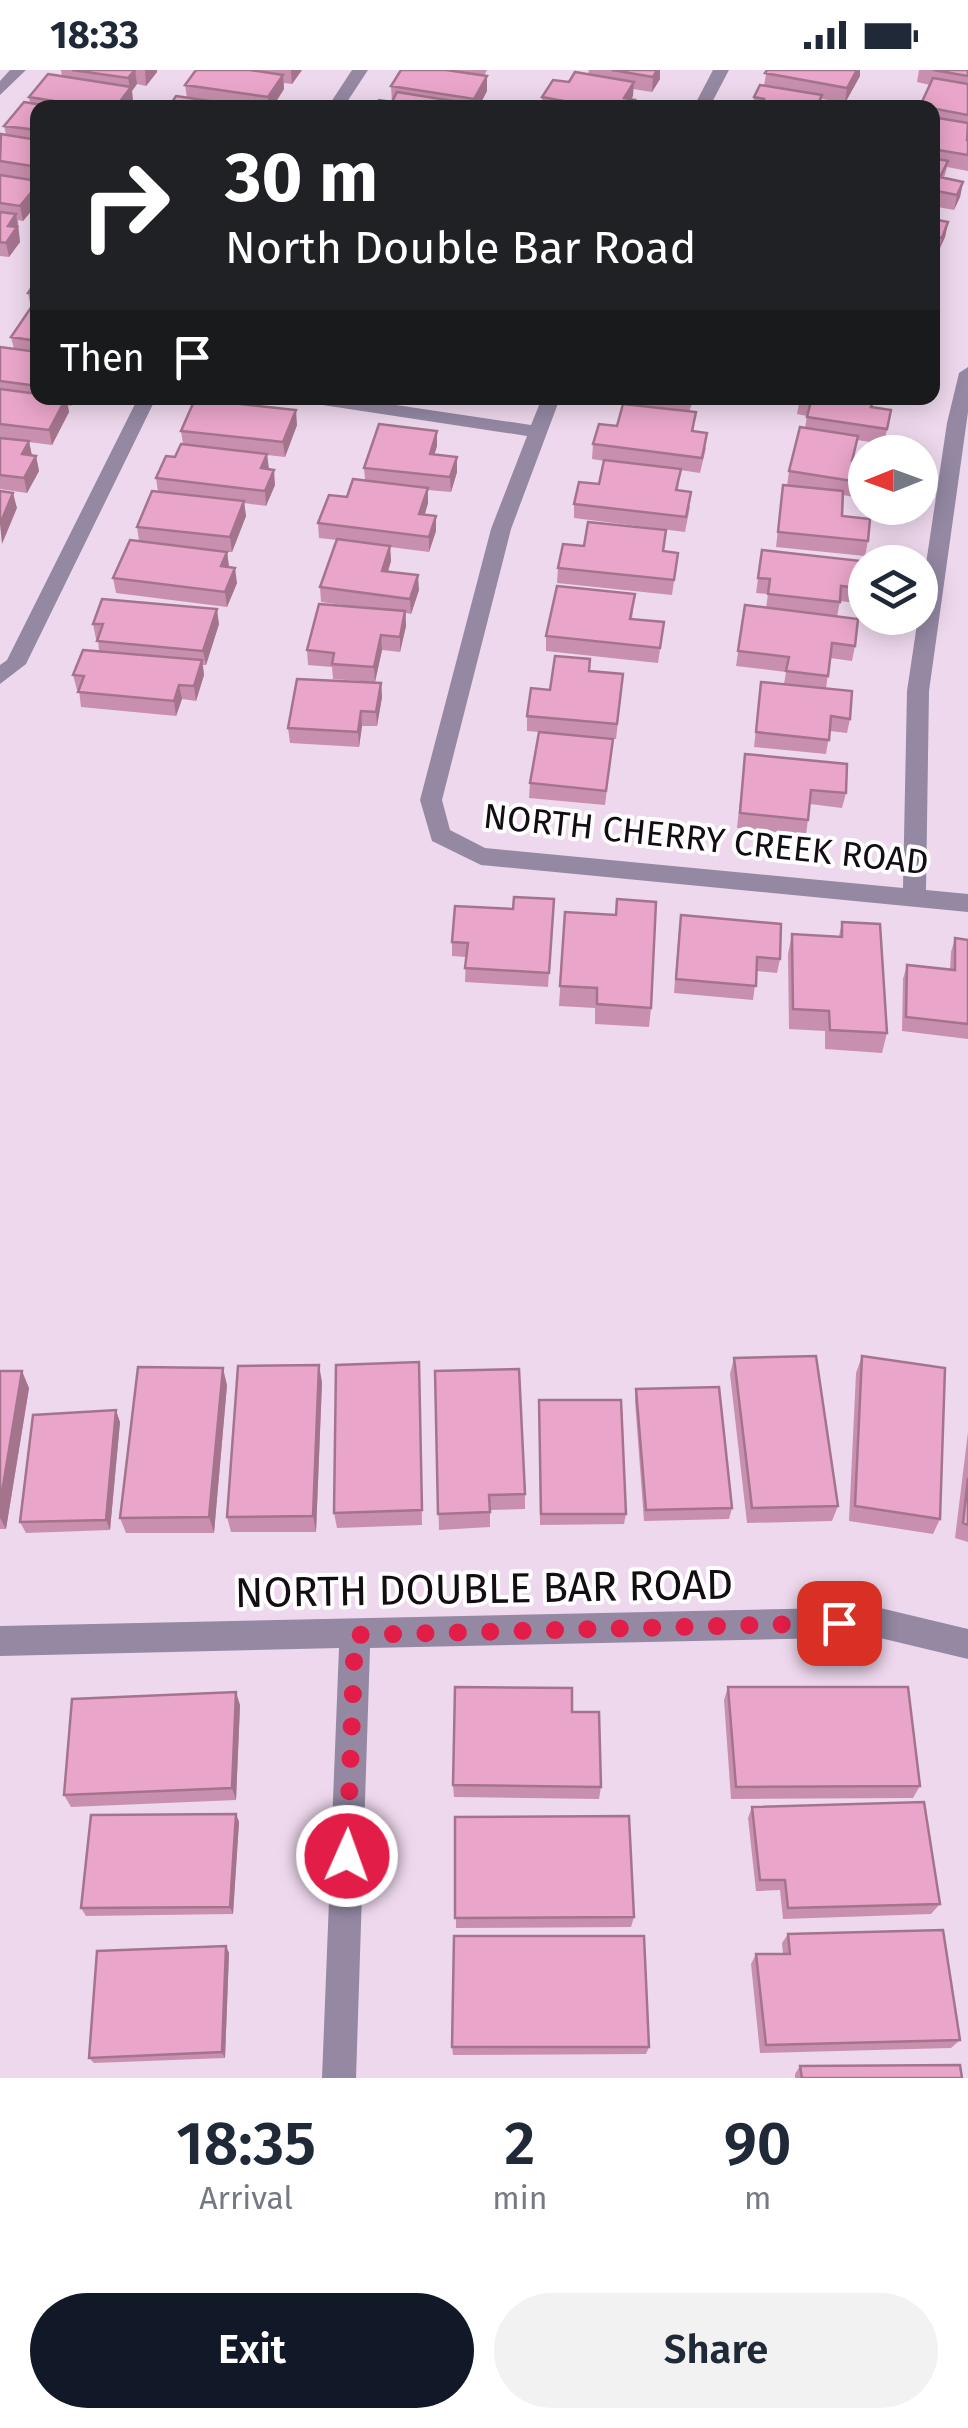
<!DOCTYPE html>
<html lang="en">
<head>
<meta charset="utf-8">
<style>
  :root { --surface:#fff; --page:#f2f2f3; --text:#1f2937; --muted:#747a83; --accent:#111827 }
  body { margin:0; font-family:"Fira Sans",sans-serif; background:var(--page); color:var(--text); height:100vh; display:flex; flex-direction:column; font-size:38px; white-space:nowrap }
  * { box-sizing:border-box; margin:0 }
  p { font-size:32px; color:var(--muted) }
  .icon { flex:none; width:55px; height:55px; fill:none; stroke:currentColor; stroke-width:2; stroke-linecap:round; stroke-linejoin:round }
  .map { position:relative; height:2008px; overflow:hidden }
  .drawer { display:flex; flex-direction:column; background:var(--surface); flex:1 }
  .drawer>* { flex:none }
  .banner { position:absolute; left:30px; top:30px; width:910px; height:305px; border-radius:20px; box-shadow:0 5px 25px #0003; background:#202124; color:#fff; overflow:hidden }
  .needle { width:65px; rotate:269deg }
  .tools { position:absolute; left:848px; top:365px; display:grid; gap:20px }
  .tools a { display:grid; place-items:center; width:90px; height:90px; border-radius:50%; background:var(--surface); box-shadow:0 5px 25px #0003; font-size:50px }
  .pin { position:absolute; display:grid; place-items:center; width:85px; height:85px; color:#fff; margin:-42px; border-radius:20px; box-shadow:0 5px 15px #0006 }
  .me { position:absolute; width:110px; margin:-55px; rotate:2deg; stroke-linejoin:round; filter:drop-shadow(0 0 8px #0008) }
  .turn { display:flex; align-items:center; gap:35px; height:210px; padding:0 30px; font-size:45px }
  .turn .icon { width:130px; height:130px; stroke-width:2.5 }
  .turn b { display:block; font-size:70px; line-height:85px }
  .then { display:flex; align-items:center; height:95px; padding:0 30px; background:#0003; gap:20px; font-size:38px }
  .eta { display:flex; justify-content:space-evenly; align-items:center; height:170px; text-align:center }
  .eta b { font-size:60px; font-weight:600; line-height:70px }
  .cta { display:flex; gap:20px; margin-top:auto; padding:20px 30px }
  .cta a { flex:1; height:115px; border-radius:60px; background:var(--accent); color:#fff; font-size:40px; font-weight:600; line-height:115px; text-align:center }
  .cta a+a { background:var(--page); color:var(--text) }
  .status { display:flex; justify-content:space-between; align-items:center; height:70px; padding:0 50px; background:var(--surface); direction:ltr }
  .status svg { height:28px; fill:currentColor }
  .map>svg:first-child { display:block }
</style>
</head>
<body>
<div class="status"><b>18:33</b><svg viewBox="0 0 49 12"><path d="M0 12V9h3v3zM5 12V6h3v6zM10 12V3h3v9zM15 12V0h3v12zM26 1h20v11H26zM47 4h2v5h-2z"/></svg></div>
<div class="map">
<svg width="968" height="2008" viewBox="0 0 968 2008">
  <rect width="100%" height="100%" fill="#eed8ed"/>
  <g fill="none" stroke-linecap="round" stroke-linejoin="round">
    <!-- minor -->
    <path fill="#9488a3" fill-rule="evenodd" d="M10 0H26L0 25V11Z
      M352 0H368L343 38H327Z
      M713 0H729L709 38H693Z
      M968 297V342L929 621 926 820 968 824V842L481 795 432 771 420 730 491 459 527 366 316 334 307 328H349L531 355 542 328H560L511 459 442 730 450 760 485 778 903 818 907 621 947 353 959 303Z
      M138 328H156L26 594 0 614V595L7 590Z
      M876 1537 968 1559V1589L876 1567 370 1578 356 2008H322L339 1578 0 1586V1556Z"/>
  </g>
  <!-- wall -->
  <path fill="#c98fae" d="M61 0H157V2L146 16 137 14 132 21 133 32 129 38H38V133L23 151 18 150 20 172 9 187 0 186V66L6 65 4 56 30 33 29 27 62 7Z
    M196 0H302L292 14 284 13V19L272 38H168L187 28 185 15Z
    M401 0H487L484 6H487V21L478 38H375L392 32 391 16Z
    M589 0H660V9L652 22 633 19 631 29 635 38H542V27L569 12 588 4Z
    M767 0H860V6L845 33 822 29 821 38H753L754 27 764 15Z
    M919 0H968V101L947 97 944 108 963 112 960 127 954 140 932 136V38H920L930 15 917 12Z
    M932 149 948 152 945 167 938 182 932 181Z
    M38 209V328H76L71 336 68 335 69 342 52 375 29 372 32 386H36L39 401 27 423 0 419V277L14 279 11 267 31 238 28 223Z
    M628 328H694L689 342 694 361 706 378 700 403 680 400 678 420 690 437 685 462 574 448V434L599 414 604 391 592 389 593 374 617 356 664 339 628 333Z
    M800 328 891 340 884 374 857 370 853 391 865 393V429L843 425 842 446 868 471 865 486 776 477 783 415 787 416 789 401 805 358 807 346 797 344Z
    M297 355 285 387 267 385 268 399 275 415 266 436 244 433 246 446 232 482H227L229 497 237 513 227 537 116 523 113 508 139 471 137 457 158 422 156 408 175 387 183 374 181 361Z
    M437 361V376L434 385 457 402 451 422 428 420V433L425 444 436 461 429 482 390 477 391 491 388 502 419 520 411 544 406 543V556L400 582 382 580 375 612 333 609 332 597 308 595 307 580 358 537 321 532 320 517 337 470 319 468 318 453 365 410 364 398Z
    M762 480 859 518 856 533 840 531 837 547 855 576 852 591 830 588 826 619 850 649 847 663 830 661 826 684 754 677 761 612 784 614 786 602 736 596 745 535 766 538 768 524 756 523Z
    M664 481 678 483 672 525 557 513 558 498Z
    M633 539 632 549 664 552 658 593 546 581V566Z
    M93 554H219L206 595H203L204 605 196 631 182 629 176 646 81 637 79 620H77L73 605 99 581 98 569H96Z
    M590 589V601L622 619 616 669 527 661V646L550 620Z
    M381 613 382 627 377 656H362L359 677 290 673 288 658Z
    M613 669 605 735 529 728 530 713Z
    M745 684 846 723 842 738 810 734 806 765 737 758Z
    M554 829 548 917 465 912 466 887 452 886V872L513 839Z
    M565 842 651 938 649 957 595 954V938L559 936Z
    M842 852 887 963 882 983 825 979V961L789 959 788 884 792 864 839 866Z
    M679 859 780 889 777 903 757 901 753 930 674 923Z
    M955 868 968 870V969L902 961 903 909 907 895 950 900 951 882Z
    M862 1286 940 1449 933 1464 849 1451 856 1303Z
    M734 1288 838 1436 832 1451 747 1453 730 1304Z
    M419 1292 422 1455 337 1458 334 1443Z
    M0 1301 29 1318 6 1459H0Z
    M435 1301 525 1424V1439L490 1440V1457L439 1460Z
    M322 1312 316 1462H231L227 1447Z
    M227 1315 214 1463H126L120 1448Z
    M636 1319 732 1438 729 1449 644 1451 635 1331Z
    M539 1330 626 1444 624 1454 540 1455Z
    M120 1352 110 1460 26 1463 20 1452Z
    M968 1362V1472L955 1468Z
    M728 1617 920 1716 913 1728 731 1729 724 1630Z
    M240 1635 236 1730 71 1737 64 1725Z
    M453 1715 601 1717 599 1729 454 1727Z
    M752 1737 940 1834 931 1844 783 1849 780 1820 756 1821 748 1748Z
    M236 1744 239 1752 233 1844 86 1846 81 1838Z
    M455 1747 634 1847 631 1857 456 1858Z
    M788 1864 960 1970 951 1978 760 1983 751 1894 756 1884H783L782 1873Z
    M226 1876 229 1883 225 1988 94 1993 89 1988Z
    M452 1977H649L646 1984 453 1985Z
    M800 1996 962 2008H795V2004Z"/>
  <!-- shaded-wall -->
  <path fill="#a4748d" d="M135 0 137 14 132 21 133 32 129 38H115L130 18 128 8Z
    M145 0H157V2L146 16Z
    M291 0H302L292 14Z
    M657 0H660V9L652 22 653 7Z
    M857 0H860V6L845 33 847 18Z
    M283 5 284 19 272 38H269L268 27Z
    M487 6V21L478 38H474V29Z
    M634 12 633 26 627 38 624 28Z
    M963 112 960 127 954 140 957 125Z
    M38 114V133L23 151 20 136Z
    M16 144 20 172 9 187 6 173 8 156Z
    M948 152 945 167 938 182 942 168Z
    M66 328 69 342 52 375 49 360Z
    M296 340 297 355 285 387 283 372Z
    M437 361V376L430 399V384Z
    M29 371 32 386 22 384Z
    M267 384 269 399 261 398Z
    M36 386 39 401 27 423 24 408Z
    M457 387V402L451 422 450 407Z
    M274 400 275 415 266 436 265 421Z
    M428 418V433L420 459 419 444Z
    M13 423 17 438 2 474 0 454Z
    M244 431 246 446 232 482 230 467Z
    M436 446V461L429 482V467Z
    M390 476 391 491 383 516 382 501Z
    M227 482 229 497 221 496Z
    M235 498 237 513 227 537 225 522Z
    M418 505 419 520 411 544 410 529Z
    M217 539 219 554 206 595 203 581Z
    M405 541 406 556 400 582V567Z
    M381 565 382 580 375 612 374 597Z
    M202 590 204 605 196 631 194 616Z
    M381 613 382 627 377 656 376 642Z
    M179 615 182 629 176 646 174 631Z
    M361 641 362 656 359 677 358 662Z
    M319 1295 322 1312 316 1462 313 1446Z
    M223 1298 227 1315 214 1463 209 1447Z
    M22 1301 29 1318 6 1459 0 1448V1434Z
    M116 1340 120 1352 110 1460 106 1450Z
    M236 1622 240 1635 236 1730 232 1718Z
    M236 1744 239 1752 233 1844 230 1837Z
    M226 1876 229 1883 225 1988 222 1982Z"/>
  <!-- building -->
  <path fill="#eaa6ca" stroke="#a4748d" stroke-width="2.5" d="M72 0H135L128 8Z
    M196 0H250L283 5 268 27 185 15Z
    M401 0H446L487 6 474 29 391 16Z
    M612 0H657L653 7Z
    M767 0H857L847 18 765 3Z
    M933 0H968V6Z
    M575 2 634 12 624 28 635 30 631 38H602L542 27 553 10 569 12Z
    M48 4 131 17 115 38H98L29 27Z
    M933 8 968 14V45L920 36Z
    M760 15 822 25 816 38H760L764 29 754 27Z
    M397 22 459 32 456 38H375L379 30 392 32Z
    M176 26 256 38H168Z
    M24 32 60 38H38V60L4 56Z
    M932 47 968 53 967 70H968V85L932 79Z
    M1 64 38 70V97L0 91Z
    M932 88 948 91 940 107 963 112 957 125 932 120Z
    M0 105 38 111V114L20 136 0 133Z
    M0 142 16 144 8 156 17 157 6 173 0 172Z
    M932 149 948 152 942 168 932 166Z
    M38 209V225L28 223Z
    M32 236 38 237V271L11 267Z
    M0 277 38 282V316L0 311Z
    M0 319 38 324V328H66L49 360 0 354Z
    M800 328H874L871 337 891 340 887 359 807 347 811 331 799 330Z
    M195 329 296 340 283 372 181 361Z
    M623 334 696 342 692 361 707 363 702 388 593 374 599 354 617 356Z
    M379 354 437 361 430 384 457 387 450 407 364 398Z
    M800 357 858 366 852 391 865 393V413L789 401Z
    M0 368 29 371 22 384 36 386 24 408 0 405Z
    M181 374 267 384 261 398 274 400 265 421 156 408 166 386 175 387Z
    M604 390 681 399 676 420 691 422 686 447 574 434 579 412 599 414Z
    M353 409 428 418 419 444 436 446 429 467 318 453 329 425 347 427Z
    M783 415 843 421 842 446 870 449 868 471 778 462Z
    M0 421 13 423 0 454Z
    M152 421 244 431 230 467 137 457Z
    M588 452 666 460 663 481 678 483 674 510 558 498 563 474 584 476Z
    M337 469 390 476 382 501 418 505 410 529 320 517Z
    M130 470 227 482 221 496 235 498 225 522 113 508Z
    M762 480 861 491 859 518 841 516 840 532 768 524 770 509 758 508Z
    M557 516 635 524 630 549 664 552 660 578 546 566Z
    M102 529 217 539 203 581 97 571 103 554H93Z
    M319 534 405 541 400 567 381 565 374 597 332 594 334 583 307 580Z
    M745 535 858 549 855 576 832 573 828 606 786 601 789 587 738 581Z
    M83 580 202 590 194 616 179 615 174 631 78 622 84 606 73 605Z
    M555 586 590 589 589 601 623 604 617 654 527 646 531 618 550 620Z
    M297 609 381 613 376 642 361 641 358 662 288 658Z
    M761 612 852 621 850 649 831 646 829 670 756 662Z
    M539 662 613 669 606 721 530 713Z
    M745 684 847 694 846 723 811 720 808 750 740 743Z
    M514 827 554 829 549 903 465 898 468 873 452 872 455 836 513 839Z
    M617 829 656 832 651 938 597 934V918L560 916 565 842 616 845Z
    M681 845 781 854 780 889 757 887 756 916 676 909Z
    M842 852 880 854 887 963 830 960 829 941 793 939 792 864 842 867Z
    M955 868 968 870V954L906 947 907 895 955 900Z
    M816 1286 838 1436 752 1438 734 1288Z
    M862 1286 945 1298 940 1449 855 1436Z
    M419 1292 422 1440 334 1443 336 1295Z
    M319 1295 313 1446 227 1447 238 1296Z
    M138 1297 223 1298 209 1447 120 1448Z
    M519 1299 525 1424 489 1425 490 1442 438 1444 435 1301Z
    M0 1301H22L0 1434Z
    M719 1317 732 1438 646 1440 636 1319Z
    M539 1330H621L626 1444H541Z
    M116 1340 106 1450 20 1452 33 1345Z
    M968 1408V1455L963 1453Z
    M455 1617 572 1618V1642H599L601 1717 453 1715Z
    M728 1617H908L920 1716 736 1717Z
    M236 1622 232 1718 64 1725 72 1629Z
    M924 1732 940 1834 788 1838 785 1810H760L752 1737Z
    M236 1744 230 1837 81 1838 91 1745Z
    M629 1746 634 1847 455 1848V1747Z
    M943 1860 960 1970 766 1975 756 1884H790L788 1864Z
    M454 1866H644L649 1977H452Z
    M226 1876 222 1982 89 1988 97 1881Z
    M960 1995 962 2008H802L800 1996Z"/>
  <g fill="none" stroke-linecap="round" stroke-linejoin="round">
    <!-- route -->
    <path stroke="#e11d48" stroke-width="18" stroke-dasharray="0 32.4" d="M347 1786 355 1565 839 1553"/>
  </g>
  <g text-anchor="middle" dominant-baseline="central" stroke-width="8" stroke-linejoin="round" paint-order="stroke">
    <!-- street labels -->
    <g font-size="35" fill="#140d14" stroke="#fff">
      <text transform="translate(706 769) rotate(6)">NORTH CHERRY CREEK ROAD</text>
    </g>
    <!-- near-street labels -->
    <g font-size="42" fill="#140d14" stroke="#fff">
      <text transform="translate(484 1519) rotate(-1)">NORTH DOUBLE BAR ROAD</text>
    </g>
  </g>
</svg>
<div class="tools">
<a><svg class="needle" viewBox="-14 -14 28 28"><path d="M0-13l5 13h-10z" fill="#e53935"/><path d="M0 13l5-13h-10z" fill="#747a83"/></svg></a>
<a><svg class="icon" aria-label="layers" viewBox="0 0 24 24"><path d="M12 4l9 5-9 5-9-5zM3 14l9 5 9-5"/></svg></a>
</div>
<div class="pin" style="left:839px;top:1553px;background:#d93025"><svg class="icon" aria-label="arrive" viewBox="0 0 24 24"><path d="M6 21V4h12l-3 4 3 4H6"/></svg></div>
<svg class="me" style="left:347px;top:1786px" viewBox="-20 -20 40 40"><circle r="17" fill="#e11d48" stroke="#fff" stroke-width="3"/><path d="M0-11L8 9 0 5-8 9z" fill="#fff"/></svg>
<div class="banner">
<div class="turn"><svg class="icon" aria-label="right" viewBox="0 0 24 24"><path d="M7 20v-9h11M14 6l5 5-5 5"/></svg><div><b>30 m</b>North Double Bar Road</div></div>
<div class="then">Then<svg class="icon" aria-label="arrive" viewBox="0 0 24 24"><path d="M6 21V4h12l-3 4 3 4H6"/></svg></div>
</div>
</div>
<section class="drawer">
<div class="eta">
<div><b>18:35</b><p>Arrival</p></div>
<div><b>2</b><p>min</p></div>
<div><b>90</b><p>m</p></div>
</div>
<div class="cta"><a>Exit</a><a>Share</a></div>
</section>
</body>
</html>
